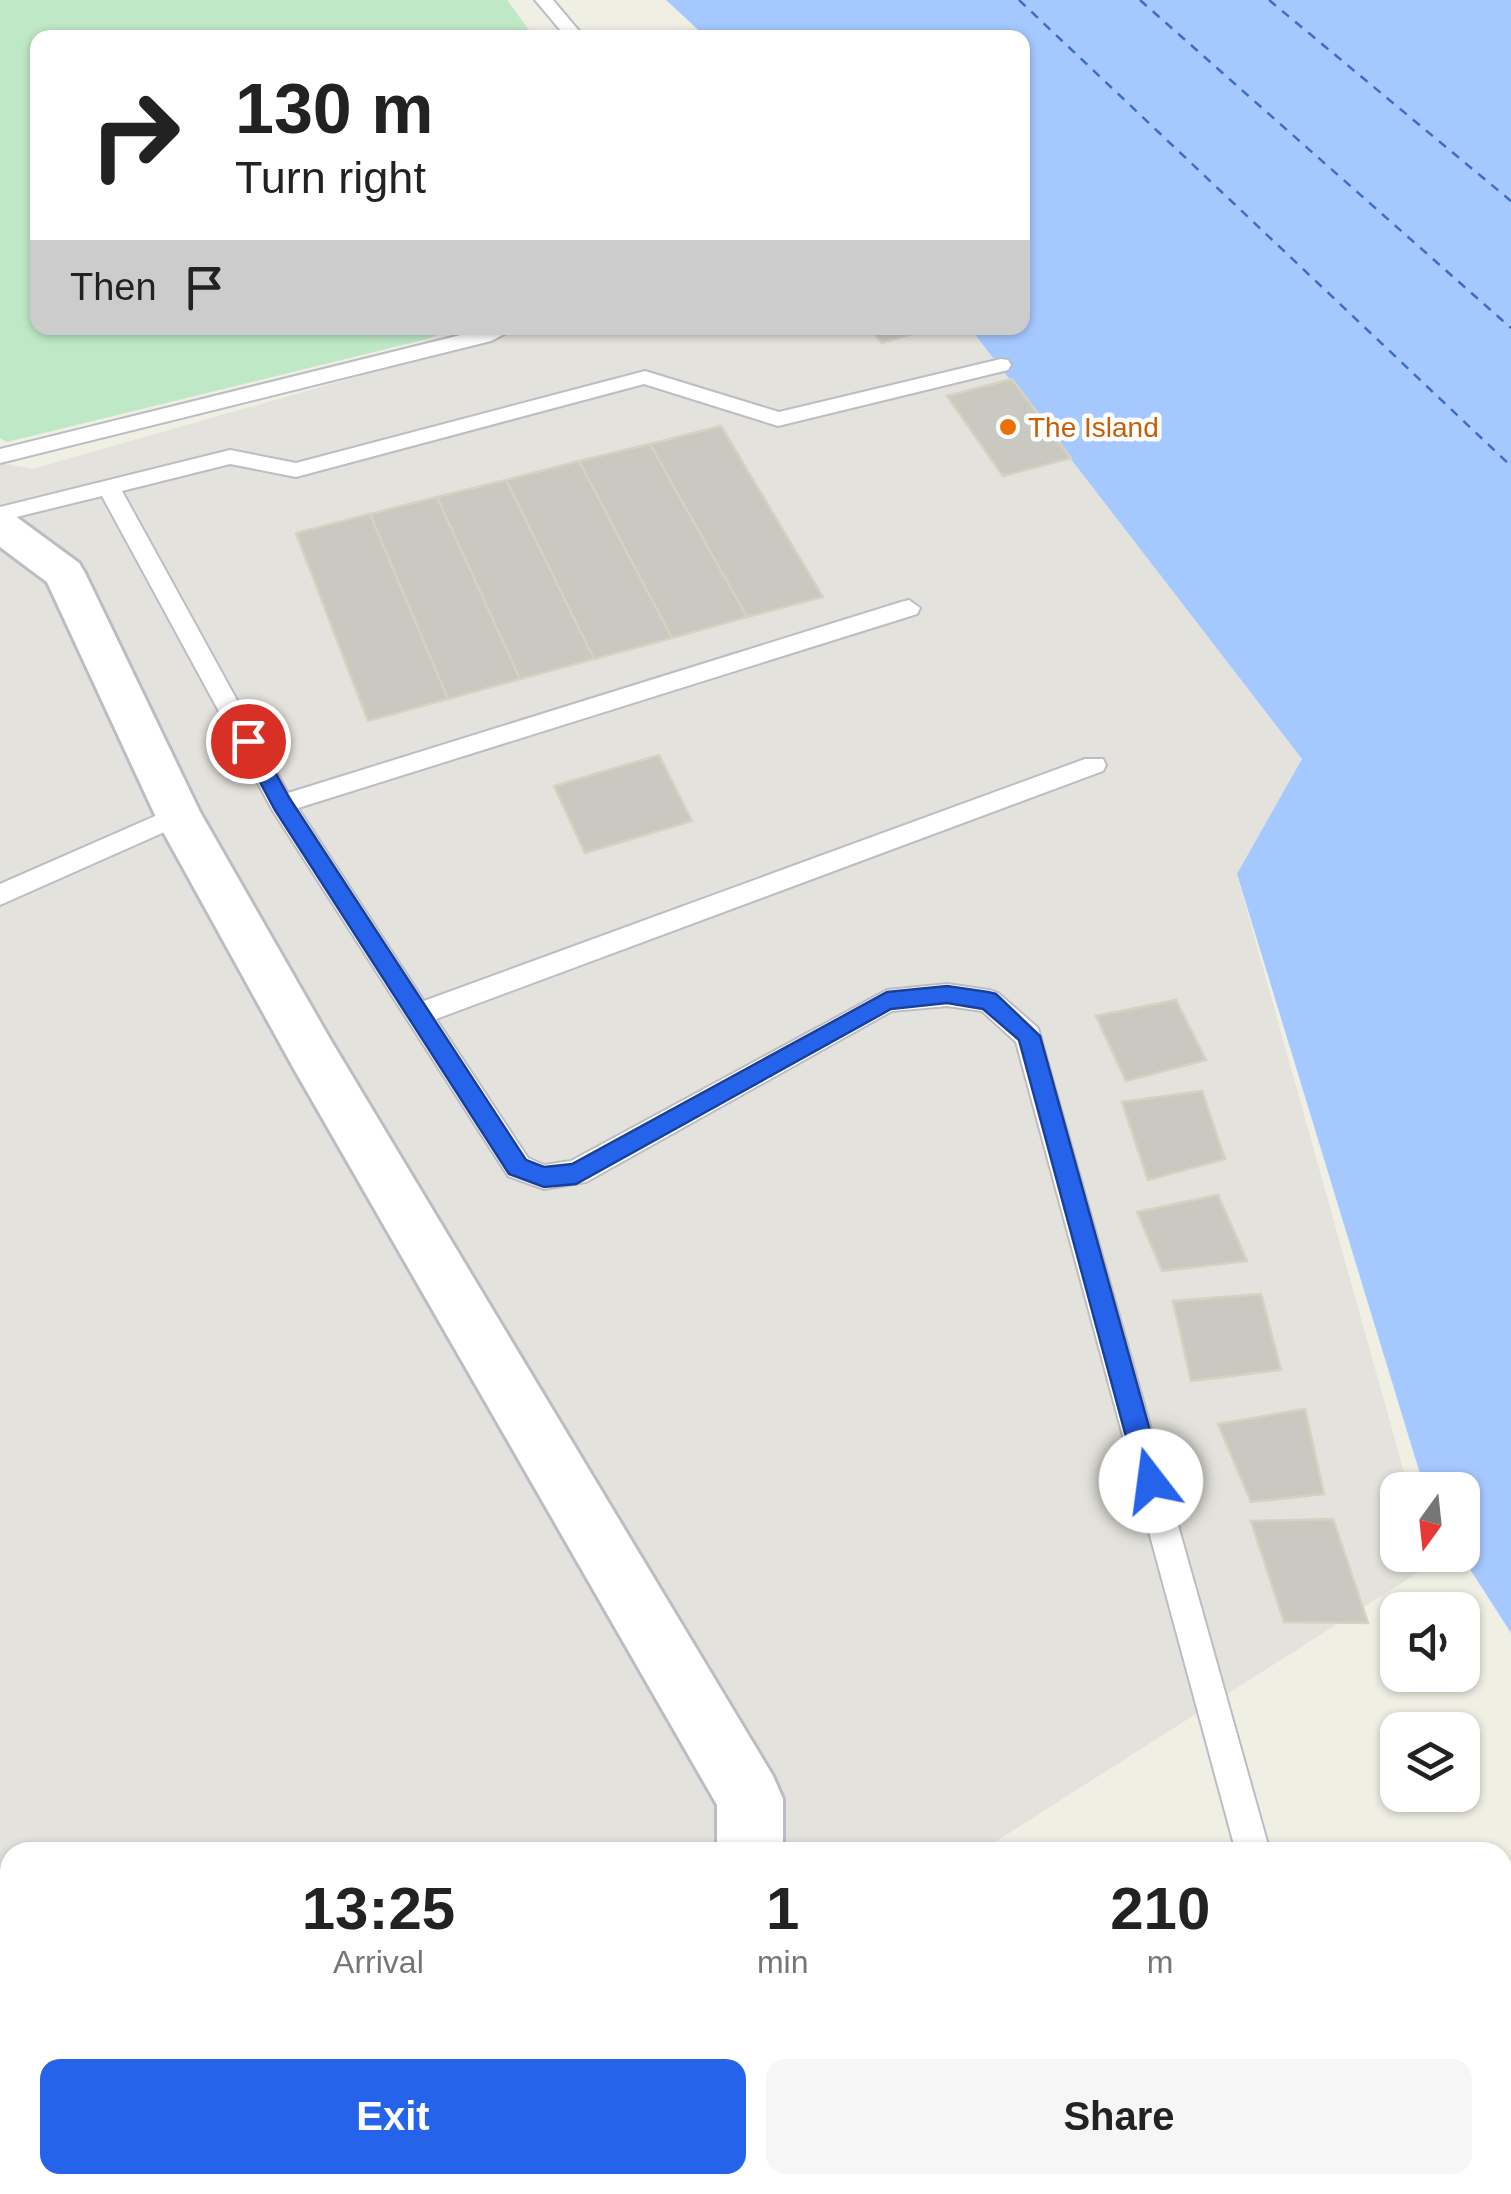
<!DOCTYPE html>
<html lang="en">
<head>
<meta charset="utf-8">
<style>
  :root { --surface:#fff; --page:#f6f6f6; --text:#222; --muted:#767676; --accent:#2563eb }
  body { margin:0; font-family:Helvetica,sans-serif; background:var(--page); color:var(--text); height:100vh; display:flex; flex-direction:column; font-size:38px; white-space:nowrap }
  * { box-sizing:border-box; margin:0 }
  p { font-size:32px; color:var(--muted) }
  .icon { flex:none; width:55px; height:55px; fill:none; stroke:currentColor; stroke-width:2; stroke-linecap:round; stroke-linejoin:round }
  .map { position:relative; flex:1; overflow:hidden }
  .sheet { position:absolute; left:0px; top:1842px; width:1512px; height:352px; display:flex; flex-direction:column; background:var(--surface); border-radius:30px 30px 0 0; box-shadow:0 2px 8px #0004 }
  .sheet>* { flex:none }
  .hud { position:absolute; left:30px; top:30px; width:1000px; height:305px; border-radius:20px; box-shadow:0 2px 8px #0004; background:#fff; color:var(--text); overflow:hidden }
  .needle { width:65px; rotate:195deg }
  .buttons { position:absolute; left:1380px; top:1472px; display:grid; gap:20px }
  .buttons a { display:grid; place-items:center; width:100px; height:100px; border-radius:20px; background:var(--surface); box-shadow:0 2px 8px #0004; font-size:50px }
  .pin { position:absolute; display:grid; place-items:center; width:85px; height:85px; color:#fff; margin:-42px; border:5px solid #fff; border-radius:50%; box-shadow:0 2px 10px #0007 }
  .me { position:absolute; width:110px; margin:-55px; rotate:345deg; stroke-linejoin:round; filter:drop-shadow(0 0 8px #0008) }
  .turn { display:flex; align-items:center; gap:35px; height:210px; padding:0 40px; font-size:45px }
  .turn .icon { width:130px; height:130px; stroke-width:2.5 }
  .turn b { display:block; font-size:70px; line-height:85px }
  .then { display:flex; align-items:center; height:95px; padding:0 40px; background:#0003; gap:20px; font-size:38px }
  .eta { display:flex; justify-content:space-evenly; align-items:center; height:170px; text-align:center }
  .eta b { font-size:60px; font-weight:600; line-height:70px }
  .cta { display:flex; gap:20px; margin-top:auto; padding:20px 40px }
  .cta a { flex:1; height:115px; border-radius:20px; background:var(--accent); color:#fff; font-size:40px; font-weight:600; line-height:115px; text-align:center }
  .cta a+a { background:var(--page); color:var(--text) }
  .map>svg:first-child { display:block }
</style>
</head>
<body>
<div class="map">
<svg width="1511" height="2194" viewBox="0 0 1511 2194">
  <rect width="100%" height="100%" fill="#efefe4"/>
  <!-- industrial -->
  <path fill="#e3e2dc" d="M528 328H970L1302 759 1237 875 1409 1490H1398V1555H1427L1430 1565 979 1852H10V2185H792L790 2194H0V463L32 469Z"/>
  <!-- green -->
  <path fill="#bfe8c6" d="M0 0H507L534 37 38 38V328H457L427 339 7 442 0 438Z"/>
  <!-- water -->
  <path fill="#a5c8ff" d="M666 0H1511V1633L1461 1555 1462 1490H1425L1237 874 1302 759 970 328H1022V38L706 37Z"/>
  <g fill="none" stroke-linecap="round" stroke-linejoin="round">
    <!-- ferry -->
    <path stroke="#406cc9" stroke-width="2.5" stroke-dasharray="9 8" stroke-linecap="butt" d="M1019 0 1511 466
      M1140 0 1511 328
      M1269 0 1511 201"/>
  </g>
  <!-- building -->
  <path fill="#cac9c1" stroke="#d5d2c2" stroke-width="2.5" d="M869 328H911L916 333 882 343Z
    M1012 379 1071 458 1003 476 947 396Z
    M721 426 823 597 747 617 650 444Z
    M650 444 747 617 672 638 579 461Z
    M579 461 672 638 594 659 506 480Z
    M506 480 594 659 520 679 437 497Z
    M437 497 520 679 448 699 370 514Z
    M370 514 448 699 368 721 296 533Z
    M659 755 692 821 585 853 554 786Z
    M1176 1000 1206 1060 1126 1081 1096 1016Z
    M1202 1091 1225 1159 1148 1180 1122 1102Z
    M1218 1195 1247 1261 1162 1271 1137 1212Z
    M1261 1294 1281 1370 1191 1381 1173 1301Z
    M1305 1409 1324 1494 1251 1502 1218 1424Z
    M1333 1519 1368 1623 1284 1622 1251 1521Z"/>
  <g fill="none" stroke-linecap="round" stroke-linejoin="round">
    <!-- lane casing -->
    <g stroke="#bcbdc4" stroke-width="4">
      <path id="lane" d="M535 0H553L585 38H567Z
        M489 328H516L491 341 0 463V449Z
        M1001 359 1008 360 1011 365 1008 370 778 426 644 384 296 477 230 464 122 491 288 793 901 602 909 600 920 608 917 614 298 808 424 1001 1085 759H1103L1106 765 1103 771 436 1019 528 1158 544 1165 571 1161 887 990 947 984 989 990 998 993 1038 1028 1270 1852H1236L1016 1042 982 1011 947 1006 892 1011 586 1182 544 1189 508 1176 273 811 102 496 0 521V507L230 450 296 463 645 371 779 412Z
        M178 806 187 808 190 815 187 822 0 905V884Z
        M1402 2185H1441L1445 2194H1406Z"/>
    </g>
    <!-- street casing -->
    <g stroke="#bcbdc4" stroke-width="6">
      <path id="street" d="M0 512 15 516 79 563 85 573 200 812 330 1039 773 1776 783 1799V1852H717V1805L294 1069 161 828 47 582 0 547Z
        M653 2185H725L723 2194H651Z"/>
    </g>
    <!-- lane -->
    <use href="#lane" fill="#fff" fill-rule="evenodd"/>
    <!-- street -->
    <use href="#street" fill="#fff" fill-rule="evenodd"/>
  </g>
  <!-- route -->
  <path fill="#2563eb" stroke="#184099" stroke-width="2.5" d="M248 733 255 736 290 799 526 1160 544 1167 572 1164 887 992 947 986 988 992 996 994 1040 1036 1164 1481 1160 1490 1151 1494 1142 1490 1138 1481 1019 1040 983 1009 947 1003 891 1009 576 1184 544 1187 509 1174 275 810 238 741Z"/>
  <!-- markers -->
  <circle fill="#e8710a" stroke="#fff" stroke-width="4" cx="1008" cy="427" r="10"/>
  <g text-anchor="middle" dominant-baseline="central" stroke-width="9" stroke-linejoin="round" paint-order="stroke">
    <!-- far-food labels -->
    <g font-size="28" fill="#c56008" stroke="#fff" text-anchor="start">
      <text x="1028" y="427">The Island</text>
    </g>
  </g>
</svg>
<div class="buttons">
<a><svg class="needle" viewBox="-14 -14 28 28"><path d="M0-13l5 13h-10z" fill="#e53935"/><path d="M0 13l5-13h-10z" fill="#767676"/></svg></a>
<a><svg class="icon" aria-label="sound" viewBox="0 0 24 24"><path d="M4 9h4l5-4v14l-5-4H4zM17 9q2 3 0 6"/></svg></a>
<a><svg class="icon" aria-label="layers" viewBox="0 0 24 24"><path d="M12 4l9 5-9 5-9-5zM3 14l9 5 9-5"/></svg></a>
</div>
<div class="pin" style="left:248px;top:741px;background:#d93025"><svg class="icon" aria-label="arrive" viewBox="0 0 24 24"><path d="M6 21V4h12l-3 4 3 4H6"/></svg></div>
<svg class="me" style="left:1151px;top:1481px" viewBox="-20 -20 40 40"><circle r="19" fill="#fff"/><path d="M0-13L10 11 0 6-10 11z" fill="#2563eb"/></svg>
<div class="hud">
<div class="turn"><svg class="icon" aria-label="right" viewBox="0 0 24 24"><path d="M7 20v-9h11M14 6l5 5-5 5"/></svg><div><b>130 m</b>Turn right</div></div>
<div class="then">Then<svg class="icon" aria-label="arrive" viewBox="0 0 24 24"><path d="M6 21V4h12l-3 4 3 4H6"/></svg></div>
</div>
<section class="sheet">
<div class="eta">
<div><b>13:25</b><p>Arrival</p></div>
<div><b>1</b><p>min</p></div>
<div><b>210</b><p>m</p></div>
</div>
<div class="cta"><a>Exit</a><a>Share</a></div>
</section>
</div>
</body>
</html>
